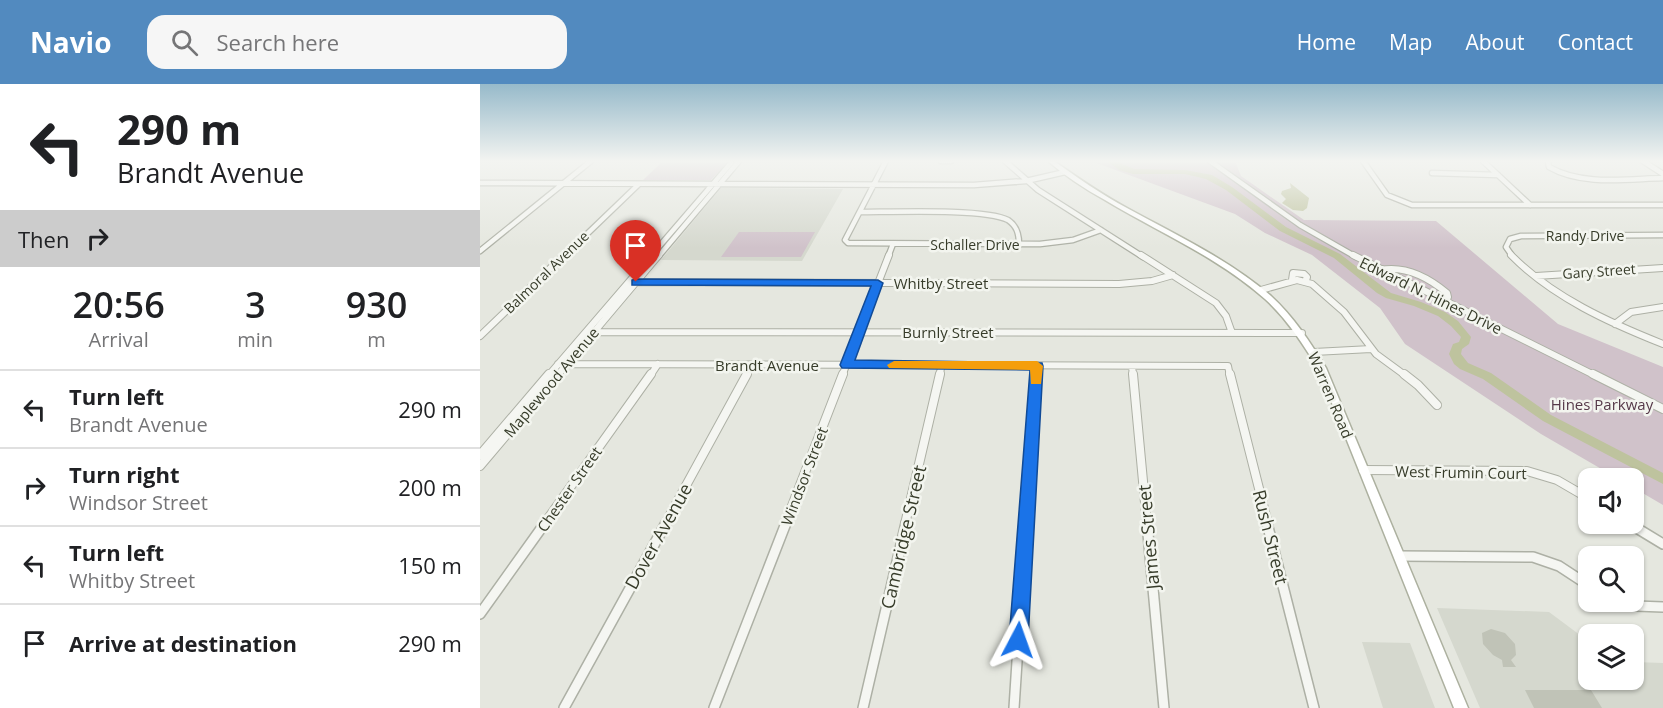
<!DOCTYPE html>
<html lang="en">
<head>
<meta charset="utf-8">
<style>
  :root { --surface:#fff; --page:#f6f6f6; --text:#202124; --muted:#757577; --line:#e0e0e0; --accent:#528abf }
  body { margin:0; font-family:"Open Sans",sans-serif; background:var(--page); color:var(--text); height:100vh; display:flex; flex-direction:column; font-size:22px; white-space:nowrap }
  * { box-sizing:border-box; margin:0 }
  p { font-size:20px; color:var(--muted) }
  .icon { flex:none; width:33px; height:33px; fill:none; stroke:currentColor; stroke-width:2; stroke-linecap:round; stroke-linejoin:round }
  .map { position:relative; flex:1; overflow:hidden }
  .details { display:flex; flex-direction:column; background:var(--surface); width:480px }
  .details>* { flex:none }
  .top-card { background:#fff; color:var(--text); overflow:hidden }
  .buttons { position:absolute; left:1098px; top:384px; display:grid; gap:12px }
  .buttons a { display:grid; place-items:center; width:66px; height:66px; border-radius:12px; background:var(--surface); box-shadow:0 2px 4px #0004; font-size:30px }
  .pin { position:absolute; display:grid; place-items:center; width:51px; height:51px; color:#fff; margin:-62px -26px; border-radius:50% 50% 50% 0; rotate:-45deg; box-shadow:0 0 6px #0007 }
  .pin .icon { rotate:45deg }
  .me { position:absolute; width:66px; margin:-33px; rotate:4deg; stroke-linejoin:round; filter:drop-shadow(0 0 4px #0008) }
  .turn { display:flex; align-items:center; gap:21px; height:126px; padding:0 18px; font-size:27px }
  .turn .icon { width:78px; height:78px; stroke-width:2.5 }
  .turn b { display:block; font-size:42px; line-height:51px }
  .then { display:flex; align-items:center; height:57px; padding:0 18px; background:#0003; gap:12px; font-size:22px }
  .eta { display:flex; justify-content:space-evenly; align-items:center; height:102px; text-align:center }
  .eta b { font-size:36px; font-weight:600; line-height:42px }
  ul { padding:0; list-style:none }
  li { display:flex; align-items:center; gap:18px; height:78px; padding:0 18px; border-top:2px solid var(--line) }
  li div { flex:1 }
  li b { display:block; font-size:22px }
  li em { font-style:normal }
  header { display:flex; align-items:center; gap:36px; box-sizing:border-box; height:84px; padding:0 30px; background:var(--accent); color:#fff }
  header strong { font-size:28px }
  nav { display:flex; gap:33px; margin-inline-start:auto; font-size:21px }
  .search { width:420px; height:54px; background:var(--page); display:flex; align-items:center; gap:15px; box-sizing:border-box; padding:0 21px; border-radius:18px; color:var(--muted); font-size:22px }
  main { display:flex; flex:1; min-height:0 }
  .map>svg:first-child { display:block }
</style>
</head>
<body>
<header>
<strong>Navio</strong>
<div class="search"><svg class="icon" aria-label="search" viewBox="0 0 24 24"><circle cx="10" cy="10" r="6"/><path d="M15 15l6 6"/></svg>Search here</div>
<nav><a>Home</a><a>Map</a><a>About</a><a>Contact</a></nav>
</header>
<main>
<section class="details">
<div class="top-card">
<div class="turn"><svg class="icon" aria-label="left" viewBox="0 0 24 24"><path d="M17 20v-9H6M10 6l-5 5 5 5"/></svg><div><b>290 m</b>Brandt Avenue</div></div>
<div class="then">Then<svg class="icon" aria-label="right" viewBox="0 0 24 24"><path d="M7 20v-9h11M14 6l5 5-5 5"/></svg></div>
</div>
<div class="eta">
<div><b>20:56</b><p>Arrival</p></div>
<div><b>3</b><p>min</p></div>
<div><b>930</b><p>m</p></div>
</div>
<ul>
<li><svg class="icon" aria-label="left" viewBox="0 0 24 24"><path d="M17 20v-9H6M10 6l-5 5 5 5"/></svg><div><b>Turn left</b><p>Brandt Avenue</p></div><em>290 m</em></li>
<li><svg class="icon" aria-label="right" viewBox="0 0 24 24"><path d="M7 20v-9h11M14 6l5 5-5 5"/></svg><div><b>Turn right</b><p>Windsor Street</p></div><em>200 m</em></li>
<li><svg class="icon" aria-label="left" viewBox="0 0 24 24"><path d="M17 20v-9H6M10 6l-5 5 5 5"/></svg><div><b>Turn left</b><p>Whitby Street</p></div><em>150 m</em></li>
<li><svg class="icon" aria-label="arrive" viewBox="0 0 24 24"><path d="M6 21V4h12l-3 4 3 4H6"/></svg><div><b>Arrive at destination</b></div><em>290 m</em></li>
</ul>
</section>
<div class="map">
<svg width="1183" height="624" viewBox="0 0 1183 624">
  <rect width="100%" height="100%" fill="#e5e7df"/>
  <!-- built -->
  <path fill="#d5d8ce" d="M241 104 363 105 322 177 181 176Z
    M957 524 1069 528 1108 557V596H1154V578L1183 579V624H1000Z
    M882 558 930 559 955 624H903Z"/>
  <!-- green -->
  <path fill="#d0c2ca" d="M183 77H249L231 96H163Z
    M611 77H755L761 92 824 136 956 137 1078 240 1183 283V421L1154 404V394H1137L1061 350 925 260 900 224 832 171 785 149 755 130Z
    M259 148H335L321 173H241Z"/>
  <!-- water -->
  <path fill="#bec39e" d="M810 99 829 114 827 124 823 127 813 126 802 119 806 115 801 110 802 107 811 104Z"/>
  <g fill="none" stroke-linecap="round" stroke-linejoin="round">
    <!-- river -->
    <path fill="#bec39e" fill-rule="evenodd" d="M627 77H636L654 85 705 86 732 91 752 103 806 143 860 170 911 209 941 218 965 228 978 237 991 253 989 260 982 265 981 270 988 279 1011 289 1071 331 1183 389V400L1063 337 1003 295 980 285 974 280 969 270 973 260 979 258 981 253 971 242 958 232 934 222 906 214 897 209 854 174 800 147 746 106 726 95 705 90H653L639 86Z"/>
  </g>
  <!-- building -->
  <path fill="#c0c3b7" d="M1011 545 1025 549 1035 560 1036 571 1031 576 1036 583H1023L1022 576 1013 571 1003 560 1002 549Z
    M1045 606H1111L1122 624H1054Z"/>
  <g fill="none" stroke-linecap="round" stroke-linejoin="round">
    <!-- minor-far3 casing -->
    <g stroke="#adb0a5" stroke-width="7">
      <path id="minor-far3" d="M406 77 365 156 368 159 560 160 593 156 621 146
        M461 77H471
        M525 77 558 106 663 173
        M730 77 820 141 876 173
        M883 77 907 111 932 121H1183
        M1003 77 1050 121
        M1068 77 1069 83C1102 102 1146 95 1183 94
        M1163 77 1183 90
        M952 89 1018 91
        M0 99 494 101 546 97 585 88
        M380 128C410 128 506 124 528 136 537 142 539 150 539 160
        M0 167 111 77
        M83 173 159 100
        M170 173 251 79
        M178 173 259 77
        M408 173 413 160
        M1033 173 1026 163 1030 155 1041 152 1183 151"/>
    </g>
    <!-- minor-far2 casing -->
    <g stroke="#adb0a5" stroke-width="8">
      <path id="minor-far2" d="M661 171 736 219 746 232 752 249
        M873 171 1116 292
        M1031 171C1072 213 1130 239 1183 260
        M900 186C926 181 948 193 967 209L968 213 965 218
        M1056 192 1183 184
        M812 196 813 189 824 190 827 193 826 197
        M149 198 639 200 672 197 693 191
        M781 206 817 196 832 200 864 228 896 270 926 292
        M1135 240 1151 228 1183 223
        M106 248 822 249
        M0 252 84 171
        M834 268 891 265
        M78 280 748 282 750 292
        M652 282 653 292
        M68 292 172 171
        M77 292 179 171
        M170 292 178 280
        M266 292 272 281
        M362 292 409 171
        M459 292 462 281
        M556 292 557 281"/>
    </g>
    <!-- minor-far1 casing -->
    <g stroke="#adb0a5" stroke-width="10">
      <path id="minor-far1" d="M653 290 667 440
        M750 290 788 440
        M924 290 938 301 957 321
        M1113 290 1183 325
        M0 371 69 290
        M0 382 78 290
        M883 386 1047 387 1077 396 1108 414
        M64 440 171 290
        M185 440 267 290
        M305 440 363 290
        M425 440 460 290
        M546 440 556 290"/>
    </g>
    <!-- minor casing -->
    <g stroke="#adb0a5" stroke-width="12">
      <path id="minor" d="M667 439 684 624
        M787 439 834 624
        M1150 440 1183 460
        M919 472 1053 473 1079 482 1108 501
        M1140 518 1156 522 1183 523
        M0 530 65 439
        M84 624 186 439
        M234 624 306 439
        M383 624 426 439
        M534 624 546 439"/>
    </g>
    <!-- major casing -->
    <g stroke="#adb1a0" stroke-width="3">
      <path id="major" d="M568 77H574C598 94 621 110 647 124 696 151 748 175 791 212 814 233 830 258 846 284L988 624H974L838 284C822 259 807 235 785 215 738 173 678 148 625 116 605 105 585 92 568 77Z"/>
    </g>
    <!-- minor-far3 -->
    <use href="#minor-far3" stroke="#f5f6f2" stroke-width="4.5"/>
    <!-- minor-far2 -->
    <use href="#minor-far2" stroke="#f5f6f2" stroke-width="6"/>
    <!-- minor-far1 -->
    <use href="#minor-far1" stroke="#f5f6f2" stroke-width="8"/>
    <!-- minor -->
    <use href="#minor" stroke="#f5f6f2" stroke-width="9"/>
    <!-- major -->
    <use href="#major" fill="#fff" fill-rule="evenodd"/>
  </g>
  <!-- sky -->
  <linearGradient id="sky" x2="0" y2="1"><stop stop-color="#97baca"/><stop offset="0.47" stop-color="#f3f4f1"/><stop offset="1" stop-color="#f3f4f1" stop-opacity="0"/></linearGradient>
  <rect width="1183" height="164" fill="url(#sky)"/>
  <!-- route -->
  <path fill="#1a73e8" stroke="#114b97" stroke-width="1.5" d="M156 195 398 196 403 199 375 276 562 279 563 282 548 556 545 563 538 565 531 563 529 556 550 286 362 284 360 281 391 202 152 201V196Z"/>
  <!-- slow -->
  <path fill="#f59e0b" d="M414 277H557L563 282 561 300H551L550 286 409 284 407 281Z"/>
  <g text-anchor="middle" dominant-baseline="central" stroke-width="5" stroke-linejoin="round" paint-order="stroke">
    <!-- far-street labels -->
    <g font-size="14" fill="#373c2a" stroke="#f3f5ef">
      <text x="1105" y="151">Randy Drive</text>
      <text x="495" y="160">Schaller Drive</text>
      <text transform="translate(1119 187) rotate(-4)">Gary Street</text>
      <text transform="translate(66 188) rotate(-44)">Balmoral Avenue</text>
    </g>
    <!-- street labels -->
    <g font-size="15" fill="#373c2a" stroke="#f3f5ef">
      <text x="461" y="199">Whitby Street</text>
      <text transform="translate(951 211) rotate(26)">Edward N. Hines Drive</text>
      <text x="468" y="248">Burnly Street</text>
      <text x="287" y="281">Brandt Avenue</text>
      <text transform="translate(71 298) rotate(-50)">Maplewood Avenue</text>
      <text transform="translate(851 311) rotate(67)">Warren Road</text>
      <text transform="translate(981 388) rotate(1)">West Frumin Court</text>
      <text transform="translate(324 392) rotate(-69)">Windsor Street</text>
      <text transform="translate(89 405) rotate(-55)">Chester Street</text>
    </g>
    <!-- park labels -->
    <g font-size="15" fill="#563949" stroke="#f3f5ef">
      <text x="1122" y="320">Hines Parkway</text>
    </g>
    <!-- near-street labels -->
    <g font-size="18" fill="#373c2a" stroke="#f3f5ef">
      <text transform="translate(178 452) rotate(-61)">Dover Avenue</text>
      <text transform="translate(423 453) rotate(-77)">Cambridge Street</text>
      <text transform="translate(668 453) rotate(-95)">James Street</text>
      <text transform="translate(791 453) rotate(76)">Rush Street</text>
    </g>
  </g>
</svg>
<div class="buttons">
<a><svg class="icon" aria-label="sound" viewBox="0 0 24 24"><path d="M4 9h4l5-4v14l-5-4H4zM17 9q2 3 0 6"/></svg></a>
<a><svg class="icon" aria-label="search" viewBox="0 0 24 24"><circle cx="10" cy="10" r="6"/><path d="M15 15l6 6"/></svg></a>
<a><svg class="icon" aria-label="layers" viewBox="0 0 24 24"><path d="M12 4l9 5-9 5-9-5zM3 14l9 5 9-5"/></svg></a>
</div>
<div class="pin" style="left:156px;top:198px;background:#d93025"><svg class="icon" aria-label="arrive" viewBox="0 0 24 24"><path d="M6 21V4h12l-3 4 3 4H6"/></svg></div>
<svg class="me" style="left:538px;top:556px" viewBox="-20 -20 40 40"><path d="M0-17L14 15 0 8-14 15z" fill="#1a73e8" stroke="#fff" stroke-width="4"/></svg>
</div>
</main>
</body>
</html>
